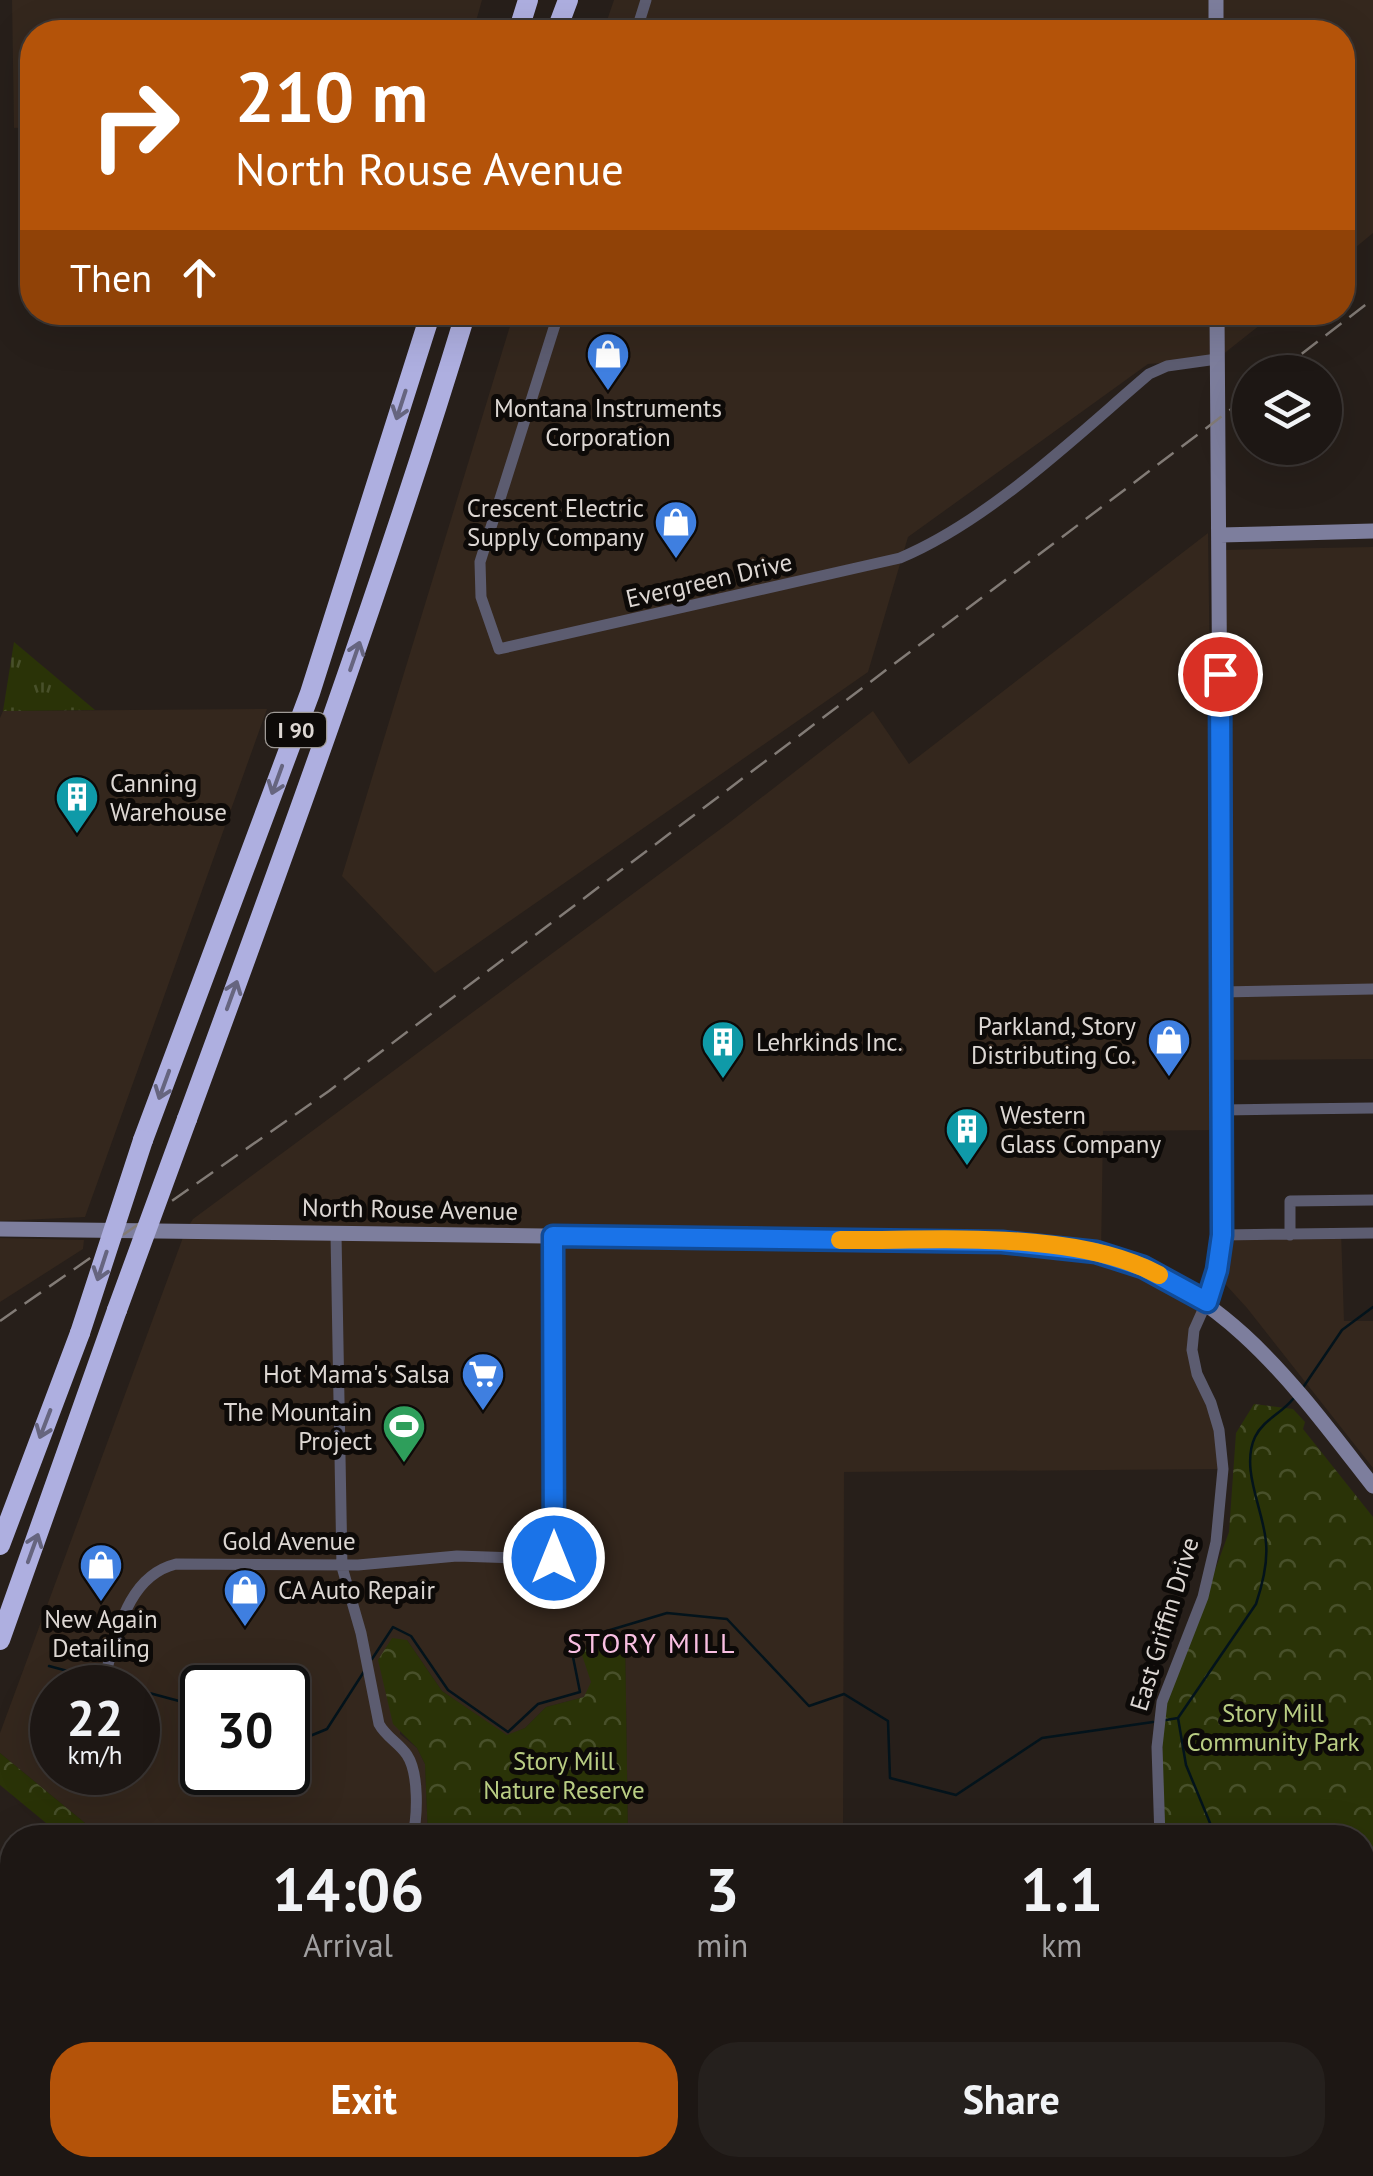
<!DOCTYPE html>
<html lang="en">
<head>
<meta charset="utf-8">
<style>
  :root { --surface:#1d1714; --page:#25201d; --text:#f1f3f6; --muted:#a09fa0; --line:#3b3634; --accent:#b45309 }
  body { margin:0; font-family:"PT Sans",sans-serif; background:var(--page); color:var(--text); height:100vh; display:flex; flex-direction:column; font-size:38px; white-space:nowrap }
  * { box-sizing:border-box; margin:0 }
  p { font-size:32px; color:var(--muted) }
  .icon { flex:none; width:55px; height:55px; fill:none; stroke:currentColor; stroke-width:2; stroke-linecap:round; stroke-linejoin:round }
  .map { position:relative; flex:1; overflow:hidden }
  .drawer { position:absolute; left:0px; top:1825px; width:1375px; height:352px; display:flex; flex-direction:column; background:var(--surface); border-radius:40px 40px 0 0; box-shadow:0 10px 40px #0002,0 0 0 2px var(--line) }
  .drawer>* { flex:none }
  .banner { position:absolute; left:20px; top:20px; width:1335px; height:305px; border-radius:40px; box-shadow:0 10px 40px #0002,0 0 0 2px var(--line); background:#b45309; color:#fff; overflow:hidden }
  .fabs { position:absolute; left:1232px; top:355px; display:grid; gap:20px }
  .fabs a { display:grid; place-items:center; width:110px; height:110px; border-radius:50%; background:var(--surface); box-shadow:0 10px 40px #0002,0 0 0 2px var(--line); font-size:50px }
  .speed { position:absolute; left:30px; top:1665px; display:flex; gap:20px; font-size:50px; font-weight:700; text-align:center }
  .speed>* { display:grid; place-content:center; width:130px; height:130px; border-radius:50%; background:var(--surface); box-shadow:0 10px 40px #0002,0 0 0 2px var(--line); line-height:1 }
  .speed small { font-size:25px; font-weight:400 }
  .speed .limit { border:5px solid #111; border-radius:15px; background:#fff; color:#111 }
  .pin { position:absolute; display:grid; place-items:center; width:85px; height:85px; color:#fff; margin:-42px; border:5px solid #fff; border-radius:50%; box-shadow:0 2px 10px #0007 }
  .me { position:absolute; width:110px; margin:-55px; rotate:0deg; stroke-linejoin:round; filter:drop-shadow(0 0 8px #0008) }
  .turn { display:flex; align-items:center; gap:35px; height:210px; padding:0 50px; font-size:45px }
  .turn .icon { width:130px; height:130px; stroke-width:2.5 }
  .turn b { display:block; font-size:70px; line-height:85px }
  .then { display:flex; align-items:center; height:95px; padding:0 50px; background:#0003; gap:20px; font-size:38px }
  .eta { display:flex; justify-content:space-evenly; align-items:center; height:170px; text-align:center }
  .eta b { font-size:60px; font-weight:700; line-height:70px }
  .primary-button { display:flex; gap:20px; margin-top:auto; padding:20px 50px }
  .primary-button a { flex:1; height:115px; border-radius:40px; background:var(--accent); color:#fff; font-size:40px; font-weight:700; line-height:115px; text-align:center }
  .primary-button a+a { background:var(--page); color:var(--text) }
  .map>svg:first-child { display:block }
</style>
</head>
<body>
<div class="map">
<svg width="1373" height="2176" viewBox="0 0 1373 2176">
  <defs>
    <pattern id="grass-tufts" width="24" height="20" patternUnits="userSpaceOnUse" patternTransform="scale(2.5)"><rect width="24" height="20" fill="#2a3307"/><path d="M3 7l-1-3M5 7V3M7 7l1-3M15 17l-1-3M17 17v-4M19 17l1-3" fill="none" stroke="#48502a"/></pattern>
    <pattern id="forest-crowns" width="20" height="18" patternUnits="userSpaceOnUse" patternTransform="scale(2.5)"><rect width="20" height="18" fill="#2a3307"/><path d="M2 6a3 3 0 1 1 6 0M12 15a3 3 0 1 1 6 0" fill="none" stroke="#48502a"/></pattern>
  </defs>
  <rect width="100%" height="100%" fill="#271f1a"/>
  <!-- built -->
  <path fill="#34271d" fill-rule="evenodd" d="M12 0H482L473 32H32V127L14 128Z
    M614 0H1373V233L1343 258 1342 32H603Z
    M514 313H1275L1217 359 1148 364 908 537 868 672 435 973 342 876Z
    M1208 533 1212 823H1221L1220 550 1373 547V1059L1223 1060V1130L1103 1131 1101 1254 1207 1301 1192 1350 1211 1403 1223 1469 844 1472 843 1837H628L625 1634 584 1697 546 1707 525 1728 507 1736 442 1691 407 1640 400 1734 417 1748 425 1764 428 1837H102L0 1753V1733L185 1232 193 1219 730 822 873 711 909 764ZM52 1688H138V1772H52ZM202 1688H288V1772H202Z
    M267 709 85 1217 0 1221V718L3 711Z
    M1341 1230 1344 1321H1373V1468L1247 1308 1216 1274 1222 1235Z
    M0 1238 84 1240 83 1249 0 1302Z"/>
  <!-- grass -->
  <path fill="url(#grass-tufts)" d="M14 642 95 710 3 711Z"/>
  <!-- forest -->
  <path fill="url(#forest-crowns)" d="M1254 1404 1293 1409 1305 1422 1303 1429 1373 1517V2171L1348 2176H1194L1190 2165H1362V1838H1164L1162 1732 1166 1704 1229 1532 1236 1433Z
    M625 1633 628 1837H428L425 1764 417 1748 393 1724 378 1660 392 1638 407 1640 442 1691 507 1735 525 1728 546 1707 584 1697 591 1682 580 1649Z
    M0 1753 102 1837H63L0 1785Z
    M456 2165H1171L1175 2176H469Z"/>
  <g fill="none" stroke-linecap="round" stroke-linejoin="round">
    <!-- stream -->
    <path stroke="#03131b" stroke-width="2.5" d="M1302 1389 1342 1330 1373 1307
      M372 1659 393 1627 411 1636 448 1690 508 1732 538 1704 580 1692 570 1642 667 1613 727 1619 809 1706 844 1694 888 1721 890 1778 956 1795 1042 1738 1153 1722
      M49 1666 101 1680
      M108 1682 129 1688
      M138 1690 194 1705 192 1764 202 1772
      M1166 1720 1178 1718
      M288 1745 327 1729 365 1670
      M204 1773 213 1781 242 1775V1772
      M1198 1838 1210 1823 1186 1765 1178 1718 1256 1604C1262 1586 1268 1563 1266 1543 1264 1511 1240 1469 1255 1437 1263 1420 1282 1413 1293 1399
      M1076 2176 1098 2165"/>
    <!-- street -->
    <path stroke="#5c5c70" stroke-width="11" d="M636 32 646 0
      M559 312 480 562 481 597 499 649 900 558C990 520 1075 437 1149 374L1167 366 1217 359
      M1222 992 1373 989
      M1223 1110 1373 1108
      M336 1234 342 1567 361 1633 379 1724C386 1737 399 1743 407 1755 419 1773 418 1817 412 1838
      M1222 1235 1373 1233
      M1290 1235V1201L1373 1200
      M101 1688C116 1644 123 1577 176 1564L358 1565 457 1556 554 1559 553 1236
      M1160 1838 1157 1747 1162 1702 1203 1597 1216 1542 1223 1469 1219 1430 1211 1403 1197 1374 1192 1350 1194 1330 1207 1301
      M1180 2165 1183 2176"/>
    <!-- secondary -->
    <path stroke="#7d7e9d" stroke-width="15" d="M1216 0V32
      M1220 535 1373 531
      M0 1229 1002 1242C1032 1244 1063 1245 1093 1252 1223 1283 1295 1386 1373 1486
      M1207 1301 1221 1251 1223 1161 1217 312"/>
    <!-- highway -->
    <path stroke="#aeafe0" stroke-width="20" d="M518 32 528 0
      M556 32 568 0
      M187 1119C285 852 383 585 466 312
      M143 1140 310 693 431 312
      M0 1545 80 1333
      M0 1640 117 1310"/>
    <!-- rail -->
    <path stroke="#827b76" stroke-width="2.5" stroke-dasharray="20 10" stroke-linecap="butt" d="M1278 372 1373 299
      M0 1321 329 1091 1250 395"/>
    <!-- highway-bridge -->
    <path stroke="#aeafe0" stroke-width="20" d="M117 1310 187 1119
      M80 1333 143 1140"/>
  </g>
  <!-- one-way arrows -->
  <defs><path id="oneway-shaft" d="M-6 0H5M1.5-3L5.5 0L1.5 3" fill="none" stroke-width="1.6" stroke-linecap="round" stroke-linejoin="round" transform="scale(2.5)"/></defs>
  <g stroke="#66657f">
    <use href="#oneway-shaft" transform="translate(401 405) rotate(108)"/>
    <use href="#oneway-shaft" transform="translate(355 656) rotate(-71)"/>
    <use href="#oneway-shaft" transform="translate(277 780) rotate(110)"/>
    <use href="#oneway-shaft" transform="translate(232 995) rotate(-70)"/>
    <use href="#oneway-shaft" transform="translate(164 1085) rotate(110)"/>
    <use href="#oneway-shaft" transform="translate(102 1266) rotate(108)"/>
    <use href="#oneway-shaft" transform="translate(45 1424) rotate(111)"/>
    <use href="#oneway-shaft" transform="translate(33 1548) rotate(-70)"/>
  </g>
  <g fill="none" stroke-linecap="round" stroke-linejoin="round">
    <!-- route casing -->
    <g stroke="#114b97" stroke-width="25">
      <path id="route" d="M554 1558 553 1236 1002 1242 1096 1252 1143 1267 1207 1302 1217 1270 1222 1235 1220 674"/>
    </g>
    <!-- route -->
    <use href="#route" stroke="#1a73e8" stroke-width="18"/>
    <!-- slow -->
    <path stroke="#f59e0b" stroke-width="18" d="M840 1240C935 1241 1075 1229 1159 1275"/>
  </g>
  <!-- icons -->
  <defs>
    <g id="shop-pin" transform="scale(2.25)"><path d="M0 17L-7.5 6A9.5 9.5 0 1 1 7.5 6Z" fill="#3f7fe0" stroke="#0d0a08"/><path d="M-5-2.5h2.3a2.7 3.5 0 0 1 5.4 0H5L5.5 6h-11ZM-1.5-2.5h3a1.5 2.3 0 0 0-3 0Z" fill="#fff"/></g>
    <g id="building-pin" transform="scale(2.25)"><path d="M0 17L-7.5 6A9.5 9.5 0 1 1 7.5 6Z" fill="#0f9aa8" stroke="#0d0a08"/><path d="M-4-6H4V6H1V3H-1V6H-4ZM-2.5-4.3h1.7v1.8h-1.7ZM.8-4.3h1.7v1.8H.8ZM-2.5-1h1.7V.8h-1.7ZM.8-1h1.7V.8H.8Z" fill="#fff"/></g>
    <g id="supermarket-pin" transform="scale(2.25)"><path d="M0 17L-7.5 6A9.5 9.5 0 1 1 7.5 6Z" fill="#3f7fe0" stroke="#0d0a08"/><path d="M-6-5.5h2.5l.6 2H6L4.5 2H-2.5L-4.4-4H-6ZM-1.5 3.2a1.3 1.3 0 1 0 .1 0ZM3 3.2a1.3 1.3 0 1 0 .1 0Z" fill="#fff"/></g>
    <g id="stadium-pin" transform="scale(2.25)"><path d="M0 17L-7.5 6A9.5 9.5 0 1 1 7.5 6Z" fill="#2e9e5b" stroke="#0d0a08"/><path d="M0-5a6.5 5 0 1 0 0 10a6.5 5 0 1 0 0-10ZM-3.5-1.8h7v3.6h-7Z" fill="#fff"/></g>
  </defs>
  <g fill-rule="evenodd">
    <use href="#shop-pin" x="608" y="354"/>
    <use href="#shop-pin" x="676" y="522"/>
    <use href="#building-pin" x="77" y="797"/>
    <use href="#shop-pin" x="1169" y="1040"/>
    <use href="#building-pin" x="723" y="1042"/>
    <use href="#building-pin" x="967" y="1129"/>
    <use href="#supermarket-pin" x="483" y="1374"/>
    <use href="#stadium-pin" x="404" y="1426"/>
    <use href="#shop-pin" x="101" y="1565"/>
    <use href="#shop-pin" x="245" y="1590"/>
  </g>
  <g text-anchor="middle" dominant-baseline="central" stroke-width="10" stroke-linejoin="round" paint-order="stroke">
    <!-- shield labels -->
    <rect fill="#0d0a08" stroke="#9f9a96" stroke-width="2.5" x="266" y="713" width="60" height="34" rx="8"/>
    <g font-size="22" font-weight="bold" fill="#ddd7d3">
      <text x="296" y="730">I 90</text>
    </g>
    <!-- poi labels -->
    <g font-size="25" fill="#ddd7d3" stroke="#0d0a08" text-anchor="end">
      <text x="608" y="408" text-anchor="middle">Montana Instruments<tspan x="608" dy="29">Corporation</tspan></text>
      <text x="644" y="508">Crescent Electric<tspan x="644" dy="29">Supply Company</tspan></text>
      <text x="110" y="783" text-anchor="start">Canning<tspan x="110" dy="29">Warehouse</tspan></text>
      <text x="1136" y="1026">Parkland, Story<tspan x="1136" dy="29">Distributing Co.</tspan></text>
      <text x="756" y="1042" text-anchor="start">Lehrkinds Inc.</text>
      <text x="1000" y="1115" text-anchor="start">Western<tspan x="1000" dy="29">Glass Company</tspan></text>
      <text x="450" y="1374">Hot Mama's Salsa</text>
      <text x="372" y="1412">The Mountain<tspan x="372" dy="29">Project</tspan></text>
      <text x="278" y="1590" text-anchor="start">CA Auto Repair</text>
      <text x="101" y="1619" text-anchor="middle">New Again<tspan x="101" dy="29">Detailing</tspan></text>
    </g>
    <!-- street labels -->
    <g font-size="25" fill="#ddd7d3" stroke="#0d0a08">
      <text transform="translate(709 580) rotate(-13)">Evergreen Drive</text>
      <text transform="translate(410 1209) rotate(1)">North Rouse Avenue</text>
      <text x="289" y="1541">Gold Avenue</text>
      <text transform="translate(1164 1624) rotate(-73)">East Griffin Drive</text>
    </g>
    <!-- park labels -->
    <g font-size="25" fill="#b9cd83" stroke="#0d0a08">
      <text x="1273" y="1713">Story Mill<tspan x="1273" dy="29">Community Park</tspan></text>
      <text x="564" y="1761">Story Mill<tspan x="564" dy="29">Nature Reserve</tspan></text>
    </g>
    <!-- neighbourhood labels -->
    <g font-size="28" letter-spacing="2.5" fill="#f9bfe2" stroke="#0d0a08">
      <text x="652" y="1642">STORY MILL</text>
    </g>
  </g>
</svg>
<div class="fabs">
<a><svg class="icon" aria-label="layers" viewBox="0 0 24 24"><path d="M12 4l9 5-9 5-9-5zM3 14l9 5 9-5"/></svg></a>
</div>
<div class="speed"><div>22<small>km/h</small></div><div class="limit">30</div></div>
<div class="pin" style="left:1220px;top:674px;background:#d93025"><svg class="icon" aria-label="arrive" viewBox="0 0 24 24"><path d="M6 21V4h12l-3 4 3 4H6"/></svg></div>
<svg class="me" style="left:554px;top:1558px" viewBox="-20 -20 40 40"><circle r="17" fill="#1a73e8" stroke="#fff" stroke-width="3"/><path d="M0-11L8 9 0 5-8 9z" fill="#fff"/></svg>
<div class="banner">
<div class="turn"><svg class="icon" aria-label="right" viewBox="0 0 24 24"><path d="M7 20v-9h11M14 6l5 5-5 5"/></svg><div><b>210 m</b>North Rouse Avenue</div></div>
<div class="then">Then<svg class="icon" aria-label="ahead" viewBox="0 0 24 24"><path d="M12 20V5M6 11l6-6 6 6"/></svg></div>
</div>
<section class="drawer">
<div class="eta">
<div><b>14:06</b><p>Arrival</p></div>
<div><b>3</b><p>min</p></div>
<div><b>1.1</b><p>km</p></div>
</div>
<div class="primary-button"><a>Exit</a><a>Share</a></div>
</section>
</div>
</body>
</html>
